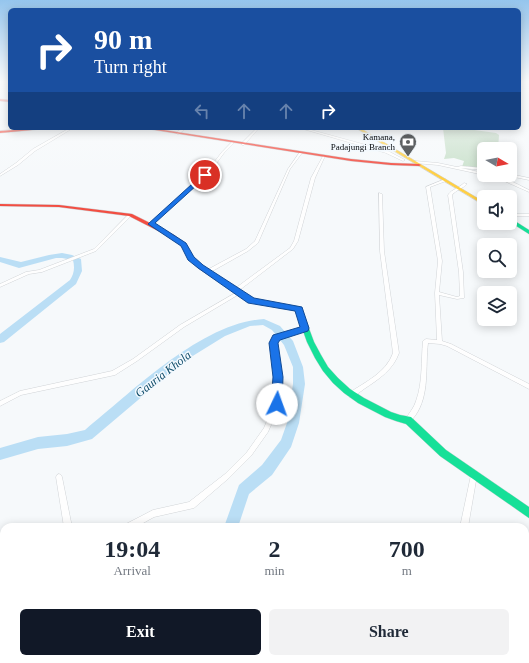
<!DOCTYPE html>
<html lang="en">
<head>
<meta charset="utf-8">
<style>
  :root { --surface:#fff; --page:#f2f2f3; --text:#1f2937; --muted:#747a83; --accent:#111827 }
  body { margin:0; font-family:Georgia,serif; background:var(--page); color:var(--text); height:100vh; display:flex; flex-direction:column; font-size:15px; white-space:nowrap }
  * { box-sizing:border-box; margin:0 }
  p { font-size:13px; color:var(--muted) }
  .icon { flex:none; width:22px; height:22px; fill:none; stroke:currentColor; stroke-width:2; stroke-linecap:round; stroke-linejoin:round }
  .map { position:relative; flex:1; overflow:hidden }
  .panel { position:absolute; left:0px; top:523px; width:529px; height:140px; display:flex; flex-direction:column; background:var(--surface); border-radius:12px 12px 0 0; box-shadow:0 2px 10px #0003 }
  .panel>* { flex:none }
  .banner { position:absolute; left:8px; top:8px; width:513px; height:122px; border-radius:6px; box-shadow:0 2px 10px #0003; background:#1a4fa0; color:#fff; overflow:hidden }
  .needle { width:26px; rotate:100deg }
  .tools { position:absolute; left:477px; top:142px; display:grid; gap:8px }
  .tools a { display:grid; place-items:center; width:40px; height:40px; border-radius:6px; background:var(--surface); box-shadow:0 2px 10px #0003; font-size:20px }
  .pin { position:absolute; display:grid; place-items:center; width:34px; height:34px; color:#fff; margin:-17px; border:2px solid #fff; border-radius:50%; box-shadow:0 1px 4px #0007 }
  .me { position:absolute; width:44px; margin:-22px; rotate:3deg; stroke-linejoin:round; filter:drop-shadow(0 0 3px #0008) }
  .turn { display:flex; align-items:center; gap:14px; height:84px; padding:0 20px; font-size:18px }
  .turn .icon { width:52px; height:52px; stroke-width:2.5 }
  .turn b { display:block; font-size:28px; line-height:34px }
  .lanes { display:flex; align-items:center; height:38px; padding:0 20px; background:#0003; justify-content:center; gap:20px; direction:ltr }
  .lanes .off { opacity:.35 }
  .eta { display:flex; justify-content:space-evenly; align-items:center; height:68px; text-align:center }
  .eta b { font-size:24px; font-weight:800; line-height:28px }
  .cta { display:flex; gap:8px; margin-top:auto; padding:8px 20px }
  .cta a { flex:1; height:46px; border-radius:6px; background:var(--accent); color:#fff; font-size:16px; font-weight:800; line-height:46px; text-align:center }
  .cta a+a { background:var(--page); color:var(--text) }
  .map>svg:first-child { display:block }
</style>
</head>
<body>
<div class="map">
<svg width="529" height="663" viewBox="0 0 529 663">
  <rect width="100%" height="100%" fill="#f6f9fb"/>
  <!-- green -->
  <path fill="#cce2ce" d="M443 128H460L496 133 499 135 498 149H484V169L462 167 464 161 454 158 444 159 446 153Z"/>
  <g fill="none" stroke-linecap="round" stroke-linejoin="round">
    <!-- river -->
    <path fill="#badef5" fill-rule="evenodd" d="M62 253 72 255 81 259 82 271 76 284 4 342 0 343V334L70 280C74 274 75 268 73 260L62 258H56L19 268 0 262V257L21 262 49 255Z
      M264 319 280 326 293 341 303 367 305 384 299 423 291 447 272 475 249 494 238 527H224L239 485 262 465 281 440 287 423 293 384V367L284 345 272 330 263 325 250 326 225 336 183 362 92 439 67 446 38 449 0 460V448L38 437 67 434 85 430C133 391 201 323 264 319Z
      M232 659H251L253 663H234Z"/>
    <!-- street casing -->
    <g stroke="#d1d4d7" stroke-width="1">
      <path id="street" d="M70 128H73L35 151 18 165 0 176V174L16 163 33 149Z
        M183 128H186L179 134H177V132Z
        M257 128H259L244 145H242V143Z
        M300 128H304L388 151 405 160 403 161 386 153Z
        M232 142 234 143 224 153 210 172 152 225H150V223L208 170 222 152Z
        M300 152 302 153 290 169 258 243 248 251 209 273H205V271L246 249 255 241 288 169Z
        M324 155 325 156 315 178 298 241 293 249 237 292H233V290L290 248 294 241 311 178 323 156Z
        M415 161 438 163 457 167 461 166 484 168V170L461 168 484 173V175L438 165 414 163V162Z
        M510 174 529 178V180L509 176 508 175H510Z
        M485 175C501 175 515 183 529 190V192L502 180Z
        M445 179H446V181L430 187 442 261 439 292 457 297 460 296 459 272 448 195C452 189 459 188 464 183L467 184C462 189 456 190 452 195L463 272 464 297V298L457 299 439 295 442 341 451 344 529 384V389L447 346 440 344 428 343C425 367 430 395 415 416 412 419 411 423 406 422L405 420C409 413 414 408 416 401 423 382 421 361 423 341L426 339 437 340 435 293 438 261 426 187Z
        M379 193 382 194 384 251 399 353C393 370 379 379 364 389 360 392 356 395 351 397H349L348 395 349 393C365 382 386 373 393 353L380 251Z
        M129 214 132 215 96 251 42 272 29 274 0 287V284L26 272 39 270 94 249Z
        M510 214H529V216H510Z
        M237 292H241V293L184 327 137 361 115 375 21 395 0 406V401L20 391 112 371 133 359 180 325Z
        M305 326 307 328V329L278 338 276 343 281 377 280 404 268 432 251 456 229 478 194 508 154 517 136 527H125L126 524 153 510 189 502 225 474 247 452 264 428 274 404 275 377 270 343 274 336Z
        M474 472 476 473 477 475 468 527H460L471 475 472 473Z
        M59 474 61 475 62 477 72 527H64L56 477 57 475Z
        M89 659H99V663H89Z
        M505 659H517L520 663H508Z"/>
    </g>
    <!-- fast casing -->
    <g stroke="#d1d4d7" stroke-width="1">
      <path id="fast" d="M510 218 529 230V234L510 222Z
        M239 291 253 299 301 307 314 342 321 355 328 367 338 378 350 389 364 398 391 412 400 415 411 417 446 450 529 507V518L440 456 406 424 396 421 385 417 358 403 344 393 333 383 323 371 315 358 307 342 296 311 249 302 237 294 236 293Z"/>
    </g>
    <!-- slow casing -->
    <g stroke="#d1d4d7" stroke-width="1">
      <path id="slow" d="M356 128H360L484 202V205Z"/>
    </g>
    <!-- jam casing -->
    <g stroke="#d1d4d7" stroke-width="1">
      <path id="jam" d="M0 99 10 100V102L0 101Z
        M39 128H54L0 133V131Z
        M142 128H151L351 159 391 163 419 164 421 165 419 166 391 165 351 161Z
        M0 204 59 205 132 214 174 235 186 244 193 257 202 266 242 293 239 295 237 294 198 268 189 259 182 246 170 237 129 216 59 207 0 206Z"/>
    </g>
    <!-- street -->
    <use href="#street" fill="#fefefe" fill-rule="evenodd"/>
    <!-- fast -->
    <use href="#fast" fill="#16e098" fill-rule="evenodd"/>
    <!-- slow -->
    <use href="#slow" fill="#ffcf43" fill-rule="evenodd"/>
    <!-- jam -->
    <use href="#jam" fill="#f24e42" fill-rule="evenodd"/>
  </g>
  <!-- sky -->
  <linearGradient id="sky" x2="0" y2="1"><stop stop-color="#95c5ed"/><stop offset="0.47" stop-color="#fbfcfd"/><stop offset="1" stop-color="#fbfcfd" stop-opacity="0"/></linearGradient>
  <rect width="529" height="174" fill="url(#sky)"/>
  <!-- route -->
  <path fill="#1a73e8" stroke="#114b97" d="M203 174 208 175 155 223 186 243 194 257 203 265 254 298 302 307 309 328 308 331 280 340 278 343 283 377 282 404 281 407H273L271 404 273 377 269 343 273 335 300 327 295 311 248 303 198 268 188 260 181 246 148 224Z"/>
  <!-- icons -->
  <defs>
    <g id="bank-pin" transform="scale(0.9)"><path d="M0 17L-7.5 6A9.5 9.5 0 1 1 7.5 6Z" fill="#5d6062" stroke="#f3f9fe"/><path d="M-6-4H6V4H-6ZM0-2.3a2.3 2.3 0 1 0 0 4.6a2.3 2.3 0 1 0 0-4.6Z" fill="#fff"/></g>
  </defs>
  <g fill-rule="evenodd">
    <use href="#bank-pin" x="408" y="142"/>
  </g>
  <g text-anchor="middle" dominant-baseline="central" stroke-width="3" stroke-linejoin="round" paint-order="stroke">
    <!-- far-poi labels -->
    <g font-size="9" fill="#0a0d10" stroke="#f3f9fe" text-anchor="end">
      <text x="395" y="137">Kamana,<tspan x="395" dy="10">Padajungi Branch</tspan></text>
    </g>
    <!-- water labels -->
    <g font-size="12" font-style="italic" fill="#0c4a68" stroke="#f3f9fe">
      <text transform="translate(163 374) rotate(-38)">Gauria Khola</text>
    </g>
  </g>
</svg>
<div class="tools">
<a><svg class="needle" viewBox="-14 -14 28 28"><path d="M0-13l5 13h-10z" fill="#e53935"/><path d="M0 13l5-13h-10z" fill="#747a83"/></svg></a>
<a><svg class="icon" aria-label="sound" viewBox="0 0 24 24"><path d="M4 9h4l5-4v14l-5-4H4zM17 9q2 3 0 6"/></svg></a>
<a><svg class="icon" aria-label="search" viewBox="0 0 24 24"><circle cx="10" cy="10" r="6"/><path d="M15 15l6 6"/></svg></a>
<a><svg class="icon" aria-label="layers" viewBox="0 0 24 24"><path d="M12 4l9 5-9 5-9-5zM3 14l9 5 9-5"/></svg></a>
</div>
<div class="pin" style="left:205px;top:175px;background:#d93025"><svg class="icon" aria-label="arrive" viewBox="0 0 24 24"><path d="M6 21V4h12l-3 4 3 4H6"/></svg></div>
<svg class="me" style="left:277px;top:404px" viewBox="-20 -20 40 40"><circle r="19" fill="#fff"/><path d="M0-13L10 11 0 6-10 11z" fill="#1a73e8"/></svg>
<div class="banner">
<div class="turn"><svg class="icon" aria-label="right" viewBox="0 0 24 24"><path d="M7 20v-9h11M14 6l5 5-5 5"/></svg><div><b>90 m</b>Turn right</div></div>
<div class="lanes"><svg class="icon off" aria-label="left" viewBox="0 0 24 24"><path d="M17 20v-9H6M10 6l-5 5 5 5"/></svg><svg class="icon off" aria-label="ahead" viewBox="0 0 24 24"><path d="M12 20V5M6 11l6-6 6 6"/></svg><svg class="icon off" aria-label="ahead" viewBox="0 0 24 24"><path d="M12 20V5M6 11l6-6 6 6"/></svg><svg class="icon" aria-label="right" viewBox="0 0 24 24"><path d="M7 20v-9h11M14 6l5 5-5 5"/></svg></div>
</div>
<section class="panel">
<div class="eta">
<div><b>19:04</b><p>Arrival</p></div>
<div><b>2</b><p>min</p></div>
<div><b>700</b><p>m</p></div>
</div>
<div class="cta"><a>Exit</a><a>Share</a></div>
</section>
</div>
</body>
</html>
